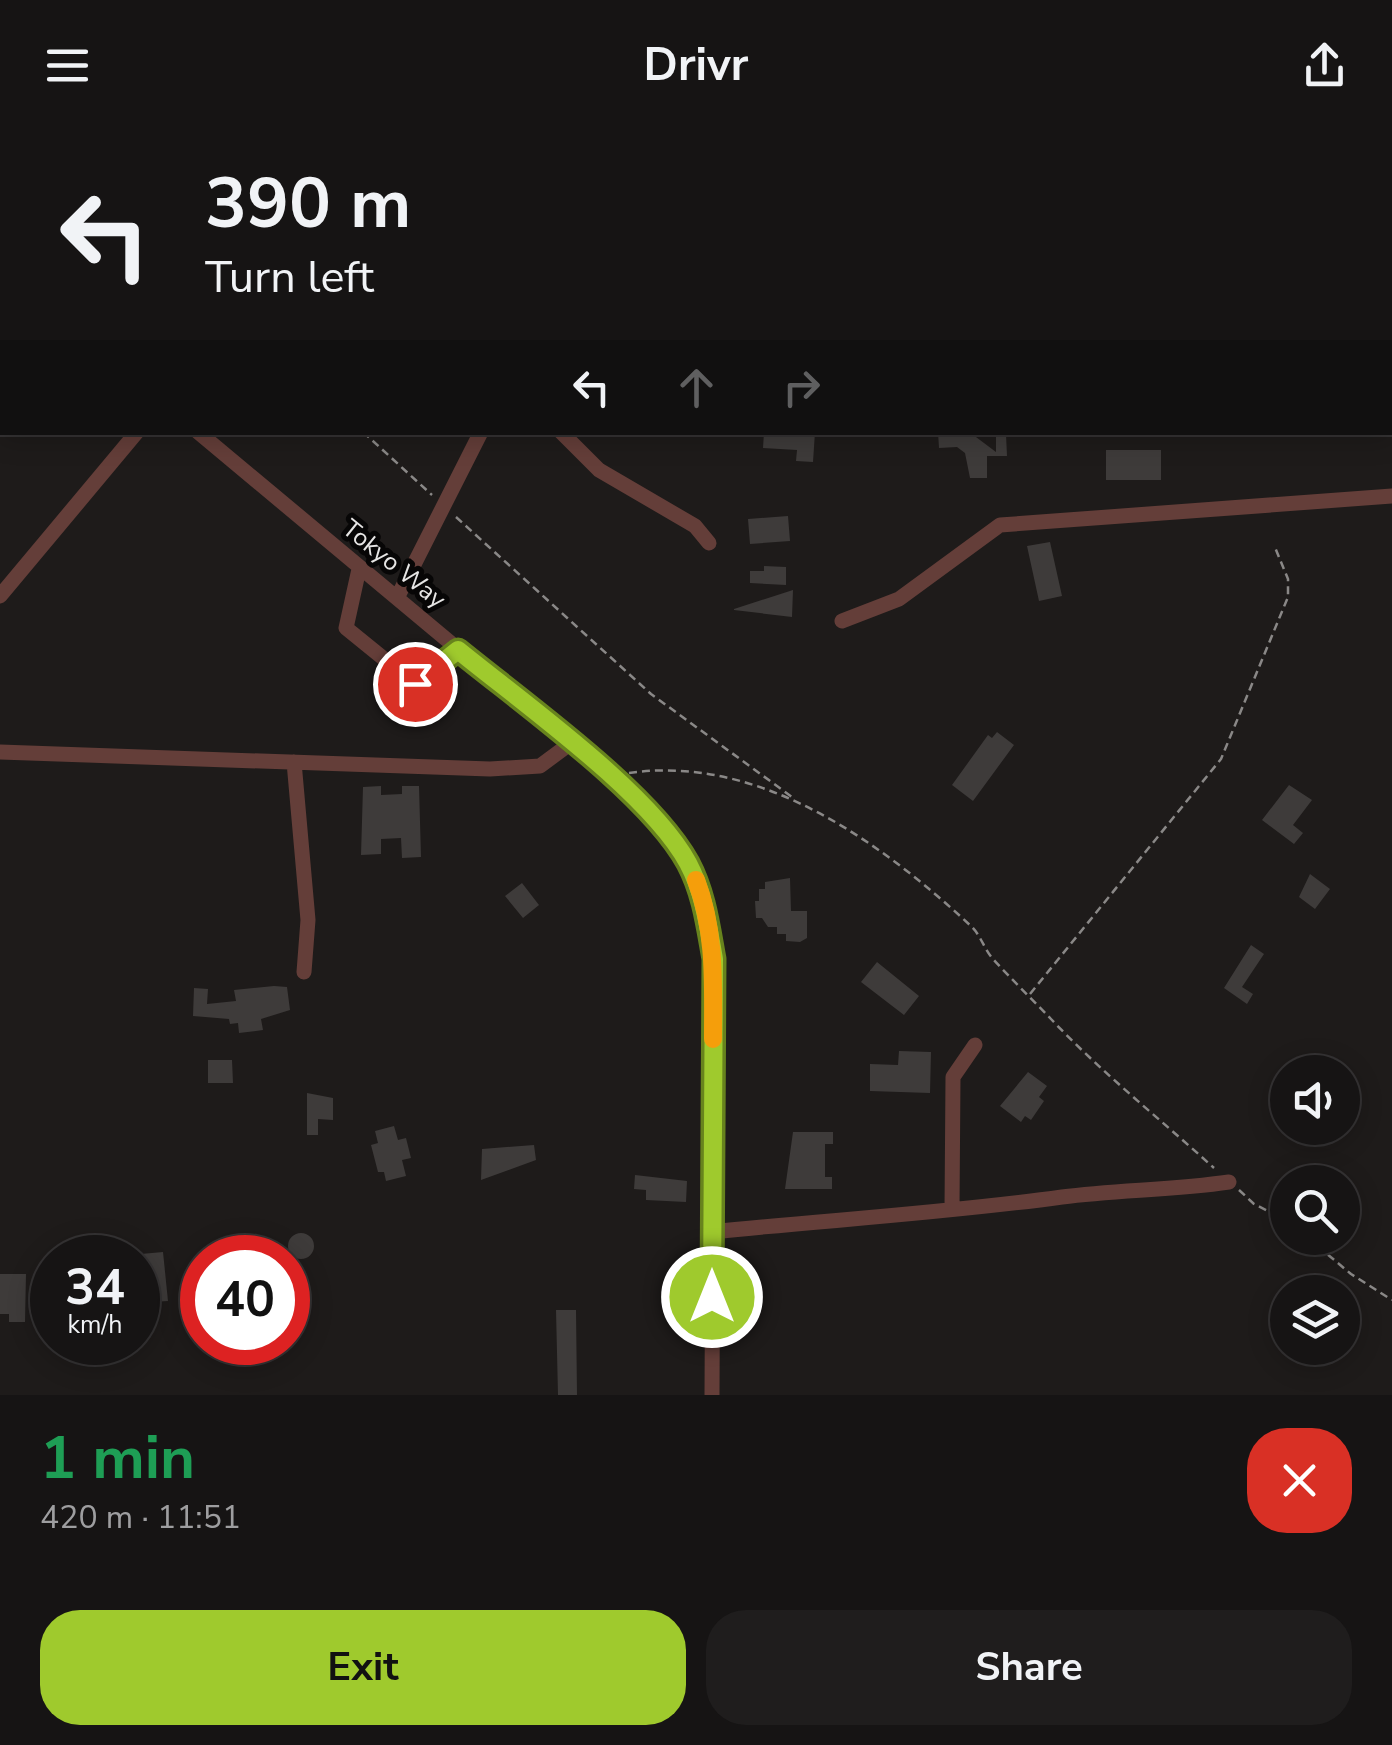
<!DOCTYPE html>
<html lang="en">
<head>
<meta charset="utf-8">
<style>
  :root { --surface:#161414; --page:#1f1d1d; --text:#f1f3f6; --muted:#9e9ea0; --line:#353334; --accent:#9fca2d }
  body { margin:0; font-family:"Nunito Sans",sans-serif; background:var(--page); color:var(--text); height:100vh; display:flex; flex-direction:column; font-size:38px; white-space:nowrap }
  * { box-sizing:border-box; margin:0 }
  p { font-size:32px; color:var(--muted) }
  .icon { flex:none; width:55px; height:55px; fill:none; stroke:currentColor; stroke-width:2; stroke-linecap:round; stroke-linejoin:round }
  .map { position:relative; height:1265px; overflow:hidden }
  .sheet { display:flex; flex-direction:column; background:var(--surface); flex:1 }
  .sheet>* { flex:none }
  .guide { position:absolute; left:0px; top:0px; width:1392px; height:305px; box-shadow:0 5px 25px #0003,0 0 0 2px var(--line); background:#161414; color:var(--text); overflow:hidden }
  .fabs { position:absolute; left:1270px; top:925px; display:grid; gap:20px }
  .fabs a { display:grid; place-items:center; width:90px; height:90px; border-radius:50%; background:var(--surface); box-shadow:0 5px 25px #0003,0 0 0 2px var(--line); font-size:50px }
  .speed { position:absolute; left:30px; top:1105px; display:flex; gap:20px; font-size:50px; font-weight:700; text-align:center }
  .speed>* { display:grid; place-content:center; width:130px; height:130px; border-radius:50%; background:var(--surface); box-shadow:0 5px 25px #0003,0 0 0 2px var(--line); line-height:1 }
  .speed small { font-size:25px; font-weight:400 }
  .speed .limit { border:15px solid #d22; background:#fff; color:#111 }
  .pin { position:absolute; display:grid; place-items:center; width:85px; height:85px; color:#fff; margin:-42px; border:5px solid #fff; border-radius:50%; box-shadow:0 2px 10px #0007 }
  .me { position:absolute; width:110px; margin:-55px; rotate:0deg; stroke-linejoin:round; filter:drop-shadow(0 0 8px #0008) }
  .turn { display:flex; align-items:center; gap:35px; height:210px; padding:0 40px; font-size:45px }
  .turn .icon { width:130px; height:130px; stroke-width:2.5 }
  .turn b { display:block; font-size:70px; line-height:85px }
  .lanes { display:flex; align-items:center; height:95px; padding:0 40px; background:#0003; justify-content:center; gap:50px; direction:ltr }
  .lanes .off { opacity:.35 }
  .round { display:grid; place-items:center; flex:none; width:105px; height:105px; border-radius:40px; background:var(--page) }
  .overview { display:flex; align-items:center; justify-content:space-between; height:170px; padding:0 40px }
  h1 { font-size:60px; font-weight:700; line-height:75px; color:#1e9e55 }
  .button { display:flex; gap:20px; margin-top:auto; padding:20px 40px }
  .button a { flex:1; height:115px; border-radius:40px; background:var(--accent); color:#111; font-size:40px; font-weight:700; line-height:115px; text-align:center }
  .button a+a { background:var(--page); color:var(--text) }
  header { display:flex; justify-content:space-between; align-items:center; height:130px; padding:0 40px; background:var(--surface); font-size:45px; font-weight:700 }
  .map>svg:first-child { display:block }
</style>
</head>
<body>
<header><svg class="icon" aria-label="menu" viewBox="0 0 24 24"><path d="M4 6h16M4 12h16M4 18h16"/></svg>Drivr<svg class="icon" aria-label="share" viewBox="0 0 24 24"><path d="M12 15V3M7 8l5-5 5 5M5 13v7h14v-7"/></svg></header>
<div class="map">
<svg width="1392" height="1265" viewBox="0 0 1392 1265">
  <rect width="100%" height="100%" fill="#1e1b1a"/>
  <!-- building -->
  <path fill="#3e3b3a" d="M764 302H815L813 332 796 331 797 320 763 318Z
    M938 302 972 304 996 322V304H1006L1007 326H987V348H970L965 323 957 317 939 318Z
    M1106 320H1161V350H1106Z
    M788 386 790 411 750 414 748 389Z
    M1050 412 1062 466 1039 471 1027 416Z
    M764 436 786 437V455L750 453V441H764Z
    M793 460 792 487 734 480V479Z
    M997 602 1014 615 973 671 952 655 988 605 992 608Z
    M1289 655 1312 670 1293 695 1303 703 1294 714 1262 690Z
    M381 656V665L402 664V656H419L421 727 402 728 401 708 381 709V724L361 725 363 657Z
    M1310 744 1330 759 1315 779 1299 767Z
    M790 748 791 781H807V808L800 812 786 811V804H777V797H768L762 788H756L755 771H759V759H765V752Z
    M522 753 539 775 523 788 505 766Z
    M1251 815 1264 824 1242 857 1253 864 1247 874 1224 858Z
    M877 832 919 866 904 885 861 852Z
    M274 856 287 857 290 880 261 889 263 900 239 903 238 893 230 894 229 889 193 886 194 858 208 859 207 874 236 871 234 860Z
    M899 921 931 922 930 963 870 961V934L898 935Z
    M208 930H232L233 953H208Z
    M1028 942 1047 956 1039 967 1044 971 1031 990 1025 986 1021 992 1000 976Z
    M307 963 333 968V990L318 989V1005H307Z
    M394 996 398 1010 406 1008 411 1028 402 1030 406 1046 386 1051 384 1042H378L371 1015 378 1013 375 1001Z
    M793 1002H833V1014H825V1047H832V1059H785Z
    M534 1015 536 1030 481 1050 482 1019Z
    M635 1045 687 1051 686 1072 646 1070V1060L634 1059Z
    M288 1116a13 13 0 1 1 26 0a13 13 0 1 1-26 0Z
    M163 1122 168 1171 152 1172 153 1183 138 1184 141 1124Z
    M0 1144H26L25 1192H9V1184H0Z
    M556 1180H576L577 1265H558Z"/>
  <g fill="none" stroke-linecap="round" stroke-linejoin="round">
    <!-- path -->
    <path stroke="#8a8887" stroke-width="2.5" stroke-dasharray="8 5" stroke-linecap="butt" d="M12 0 15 2
      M363 302 432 365
      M456 387 651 564 792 667
      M629 643C760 624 882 713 972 797 981 806 984 819 993 829 1011 849 1032 869 1051 889 1101 942 1160 989 1214 1038
      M1030 864 1221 629 1288 467V449L1274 415
      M1239 1060 1254 1074 1288 1091
      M1308 1108 1351 1144 1392 1170"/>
    <!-- minor -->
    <path stroke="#643e39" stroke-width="15" d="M204 0 206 2
      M971 0V2
      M38 2 40 0
      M323 2 325 0
      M593 2V0
      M0 48 2 46
      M1390 64H1392
      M0 137 2 139
      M198 302 610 646 674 709 705 774 714 829 712 1265
      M561 302 599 340 695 396 709 413
      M359 439 346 498 415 554 458 520
      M0 466 137 302
      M397 468 481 302
      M842 491 899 469 1000 395 1392 366
      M0 622 490 639 540 636 571 613
      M294 632 308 790 304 842
      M952 1078 953 947 975 915
      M711 1102C828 1090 946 1083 1062 1067 1117 1060 1174 1060 1229 1052"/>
  </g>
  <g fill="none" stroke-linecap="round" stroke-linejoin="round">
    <!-- route casing -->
    <g stroke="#67831d" stroke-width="25">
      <path id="route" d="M415 554 458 520C523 573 650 663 688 733 704 763 708 796 714 829L712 1167"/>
    </g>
    <!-- route -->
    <use href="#route" stroke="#9fca2d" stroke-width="18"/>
    <!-- slow -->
    <path stroke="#f59e0b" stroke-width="18" d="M696 750C716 802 713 855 713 909"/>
  </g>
  <g text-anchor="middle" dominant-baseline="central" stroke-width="10" stroke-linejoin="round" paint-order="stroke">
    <!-- street labels -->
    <g font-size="25" fill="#e7e6e5" stroke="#070606">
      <text transform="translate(394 434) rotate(39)">Tokyo Way</text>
    </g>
  </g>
</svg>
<div class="fabs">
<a><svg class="icon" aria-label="sound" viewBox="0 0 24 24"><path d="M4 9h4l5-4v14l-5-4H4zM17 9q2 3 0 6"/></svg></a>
<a><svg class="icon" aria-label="search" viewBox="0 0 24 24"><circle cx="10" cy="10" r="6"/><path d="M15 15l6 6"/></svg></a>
<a><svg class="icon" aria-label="layers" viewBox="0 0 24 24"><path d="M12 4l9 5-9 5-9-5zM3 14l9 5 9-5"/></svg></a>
</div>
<div class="speed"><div>34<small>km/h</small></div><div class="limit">40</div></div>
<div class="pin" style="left:415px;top:554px;background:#d93025"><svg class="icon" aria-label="arrive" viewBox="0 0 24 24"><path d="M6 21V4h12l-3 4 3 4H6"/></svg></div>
<svg class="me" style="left:712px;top:1167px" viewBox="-20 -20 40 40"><circle r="17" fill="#9fca2d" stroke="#fff" stroke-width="3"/><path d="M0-11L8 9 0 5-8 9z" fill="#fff"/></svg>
<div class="guide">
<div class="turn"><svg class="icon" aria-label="left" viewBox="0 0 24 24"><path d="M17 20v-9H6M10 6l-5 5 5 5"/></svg><div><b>390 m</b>Turn left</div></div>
<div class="lanes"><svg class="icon" aria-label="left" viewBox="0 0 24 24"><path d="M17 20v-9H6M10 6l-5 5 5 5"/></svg><svg class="icon off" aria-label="ahead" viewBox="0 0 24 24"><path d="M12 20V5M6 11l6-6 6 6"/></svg><svg class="icon off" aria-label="right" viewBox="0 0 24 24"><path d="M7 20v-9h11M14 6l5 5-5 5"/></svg></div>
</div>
</div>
<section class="sheet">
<div class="overview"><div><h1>1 min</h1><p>420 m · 11:51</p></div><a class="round" style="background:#d93025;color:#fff"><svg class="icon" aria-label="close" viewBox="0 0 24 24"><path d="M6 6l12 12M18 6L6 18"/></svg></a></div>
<div class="button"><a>Exit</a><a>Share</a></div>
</section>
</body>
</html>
